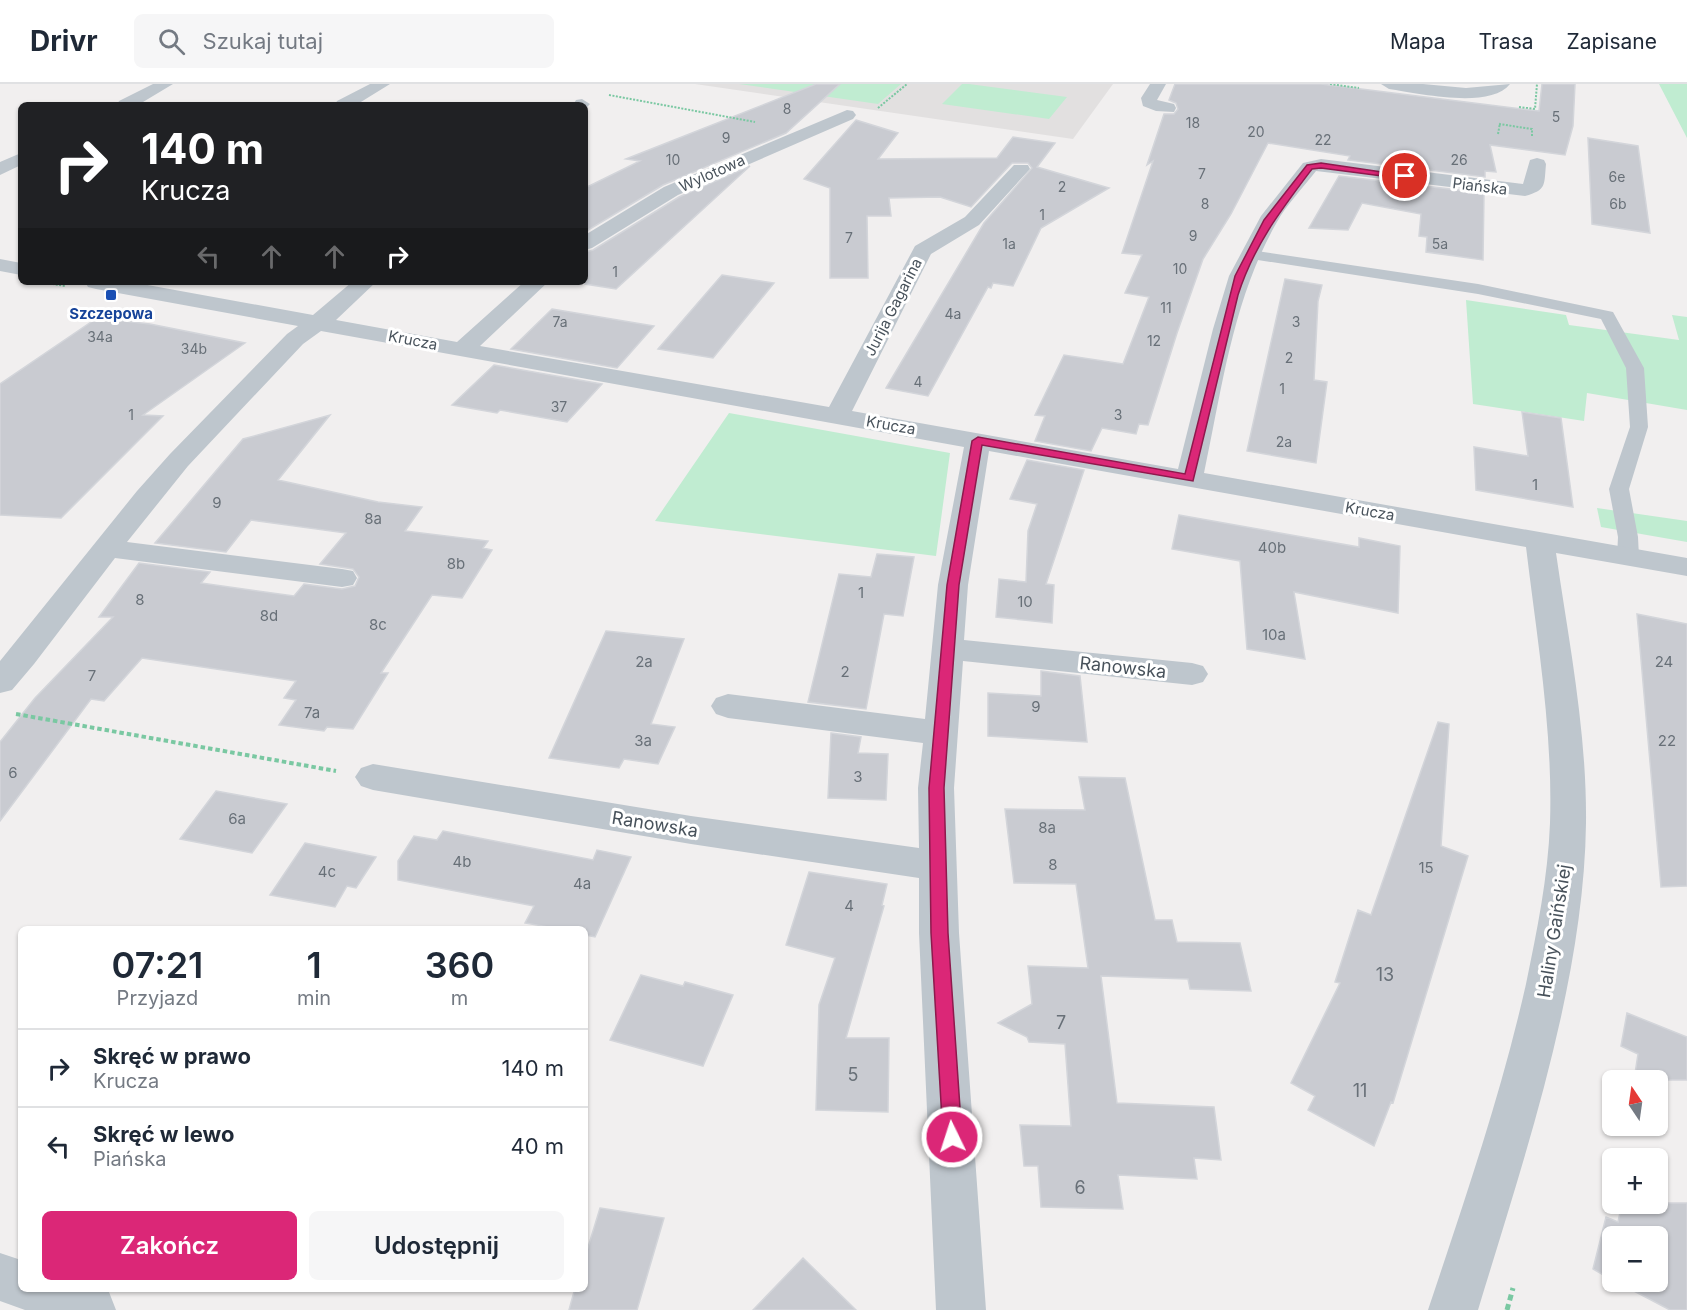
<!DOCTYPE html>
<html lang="pl">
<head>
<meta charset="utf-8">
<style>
  :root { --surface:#fff; --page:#f6f6f7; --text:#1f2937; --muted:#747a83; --line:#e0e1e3; --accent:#db2777 }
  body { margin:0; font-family:Inter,sans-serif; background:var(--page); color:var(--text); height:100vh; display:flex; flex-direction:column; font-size:22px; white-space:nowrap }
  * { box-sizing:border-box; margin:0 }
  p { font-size:20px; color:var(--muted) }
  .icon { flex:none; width:33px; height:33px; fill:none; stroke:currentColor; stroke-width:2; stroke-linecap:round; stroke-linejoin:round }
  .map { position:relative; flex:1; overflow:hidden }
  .sheet { position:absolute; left:18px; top:842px; width:570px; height:366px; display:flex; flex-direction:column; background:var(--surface); border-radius:9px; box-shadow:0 2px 4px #0004 }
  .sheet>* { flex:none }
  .banner { position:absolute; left:18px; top:18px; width:570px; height:183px; border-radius:9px; box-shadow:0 2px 4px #0004; background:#202124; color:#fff; overflow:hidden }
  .needle { width:39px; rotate:347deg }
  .tools { position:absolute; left:1602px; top:986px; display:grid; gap:12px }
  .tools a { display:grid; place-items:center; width:66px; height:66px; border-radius:9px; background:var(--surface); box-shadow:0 2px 4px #0004; font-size:30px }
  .pin { position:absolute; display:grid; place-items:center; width:51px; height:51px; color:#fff; margin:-26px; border:3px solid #fff; border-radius:50%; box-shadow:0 2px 6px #0007 }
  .me { position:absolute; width:66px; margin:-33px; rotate:356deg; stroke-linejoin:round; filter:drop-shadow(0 0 4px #0008) }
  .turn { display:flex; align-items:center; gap:21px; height:126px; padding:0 24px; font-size:27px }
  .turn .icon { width:78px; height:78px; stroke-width:2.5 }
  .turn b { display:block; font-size:42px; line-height:51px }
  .lanes { display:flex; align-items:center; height:57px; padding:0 24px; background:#0003; justify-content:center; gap:30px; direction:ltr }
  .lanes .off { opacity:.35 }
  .eta { display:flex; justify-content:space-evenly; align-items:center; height:102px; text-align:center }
  .eta b { font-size:36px; font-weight:600; line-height:42px }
  .primary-button { display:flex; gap:12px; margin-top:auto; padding:12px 24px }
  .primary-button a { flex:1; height:69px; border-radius:9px; background:var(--accent); color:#fff; font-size:24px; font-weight:600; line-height:69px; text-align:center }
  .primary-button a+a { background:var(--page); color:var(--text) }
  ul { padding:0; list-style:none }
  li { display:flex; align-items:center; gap:18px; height:78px; padding:0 24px; border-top:2px solid var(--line) }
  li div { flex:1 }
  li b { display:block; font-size:22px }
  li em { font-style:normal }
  header { display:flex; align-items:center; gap:36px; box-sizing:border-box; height:84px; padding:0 30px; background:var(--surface); border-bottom:2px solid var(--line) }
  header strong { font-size:28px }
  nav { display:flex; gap:33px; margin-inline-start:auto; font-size:21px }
  .search { width:420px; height:54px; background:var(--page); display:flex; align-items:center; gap:15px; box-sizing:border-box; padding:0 21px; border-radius:9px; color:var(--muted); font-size:22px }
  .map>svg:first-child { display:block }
</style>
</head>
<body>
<header>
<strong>Drivr</strong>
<div class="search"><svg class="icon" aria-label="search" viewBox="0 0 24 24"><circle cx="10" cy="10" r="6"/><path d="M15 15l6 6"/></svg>Szukaj tutaj</div>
<nav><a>Mapa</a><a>Trasa</a><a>Zapisane</a></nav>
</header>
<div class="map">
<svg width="1687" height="1226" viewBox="0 0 1687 1226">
  <rect width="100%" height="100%" fill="#f1efef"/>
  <!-- education -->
  <path fill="#e2e0e0" d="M695 0H1113L1073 55Z"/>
  <!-- green -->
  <path fill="#c0ecd1" d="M739 0H901L878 20Z
    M962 0H969L1067 13 1049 35 942 20Z
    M1659 0H1687V54Z
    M1466 216 1566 231 1569 241 1679 256 1672 231 1687 233V326L1587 309 1584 337 1473 320Z
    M729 329 950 369 936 472 655 437Z
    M1597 424 1687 437V458L1601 443Z"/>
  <!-- building -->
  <path fill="#c9cbd1" stroke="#d3d5da" stroke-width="1.5" d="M816 0H840L786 49 663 101 585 148V104L640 77 626 75Z
    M1175 0H1321L1539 27 1542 0H1575L1573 42 1565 71 1490 61 1496 88 1485 87V93L1348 76 1350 72 1268 59 1231 130 1203 175 1177 249 1148 341 1139 340 1136 350 1102 344 1091 367 1035 357 1045 332 1035 331 1064 271 1123 280 1149 213 1125 209 1142 171 1122 169 1153 77 1147 81 1164 30H1174L1178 25 1176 19 1169 16Z
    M856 36 898 49 878 75 997 74 1013 53 1055 59 1037 83 1109 104 1041 144 1013 202 993 199 991 204 988 203 928 312 886 304 984 139 1032 84 1028 79H1012L971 123 940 113 889 114 891 132H867L868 194H830V104L804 95Z
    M1588 54 1638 62 1650 149 1592 140Z
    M750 82 616 205 585 200V168L593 166 679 113Z
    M1339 92 1484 109 1483 176 1426 168 1427 153 1419 152 1421 130 1362 119 1348 146 1309 144Z
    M722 191 774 199 713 274 658 265Z
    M1285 195 1322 201 1318 217 1314 296 1327 298 1316 379 1247 367Z
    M552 225 654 242 617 284 511 265Z
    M97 234 150 240 245 259 143 331 163 332 61 434 0 431V300Z
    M494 281 602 300 567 338 500 326 497 329 452 321Z
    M1522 328 1561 334 1573 423 1476 406 1474 363 1528 372Z
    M330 331 278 396 378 418 422 423 405 447 488 457 483 464 492 466 462 514 432 511 381 589H388L353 645 327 643 324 647 279 641 296 616 284 614 296 597 142 574 104 617 91 615 0 737V658L35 614 113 533H99L139 479 210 488 201 499 294 512 304 500 342 505 355 502 359 493 353 485 320 480 346 449 251 436 226 468 155 459 243 355Z
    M1027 376 1084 386 1046 500 1054 501 1052 539 996 533 999 495 1026 498 1028 447 1037 420 1010 415Z
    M1179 431 1359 463V454L1400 462 1398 529 1294 508 1305 575 1247 565 1240 477 1172 465Z
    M877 470 914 473 903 532 884 530 866 625 808 618 839 490 871 493Z
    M1637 530 1687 540V802L1661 803Z
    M606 547 684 555 651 640 675 643 658 680 624 675 619 684 549 674Z
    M1041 587 1080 592 1087 658 988 652V609L1041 612Z
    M1438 638 1449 640 1441 762 1468 772 1393 1019 1391 1018 1374 1062 1308 1026 1315 1012 1291 999 1340 899 1335 898 1358 826 1371 831Z
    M831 649 861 653 858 669 888 670 886 716 828 714Z
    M1079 693 1125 694 1155 836H1172L1177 858 1240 859 1251 907 1190 905 1188 895 1101 892 1117 1019 1214 1023 1221 1076 1194 1074 1197 1095 1118 1091 1123 1125 1041 1123 1038 1082H1024L1020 1041 1071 1042 1065 960 1029 958 1027 953 998 939 1032 920 1028 882 1088 884 1076 800 1014 799 1005 725 1085 726Z
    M216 707 287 720 252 769 180 755Z
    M443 747 593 776 597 766 631 773 595 853 585 851V844H554L525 839 534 822 398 796V777L414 752 437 756Z
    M305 759 376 773 356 804 347 802 335 823 270 811Z
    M809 788 887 800 882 821 884 822 846 954H889L888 1028 816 1026 819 921 835 874 786 861Z
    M641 891 683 902 685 898 733 911 703 982 610 956Z
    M1627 929 1687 953V996H1634L1638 970 1621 962Z
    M1622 1119H1687V1226H1670L1615 1197H1658V1152H1612V1196L1593 1185 1606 1133 1618 1138Z
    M600 1124 664 1134 637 1226H569L575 1204H585V1173Z
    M803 1174 856 1226H753Z"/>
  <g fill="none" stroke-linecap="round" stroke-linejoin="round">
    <!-- path-far2 -->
    <path stroke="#7ac8a2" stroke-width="2" stroke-dasharray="2 1.5" stroke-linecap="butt" d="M1330 0 1359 4
      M609 11 755 38
      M1519 23 1535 25 1537 0
      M878 24 907 0
      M1499 40 1532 45V53
      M1498 50 1500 39
      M42 198 65 202"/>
    <!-- path-far1 -->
    <path stroke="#7ac8a2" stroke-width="4" stroke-dasharray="4.5 3" stroke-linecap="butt" d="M16 630 336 687"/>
    <!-- path -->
    <path stroke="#7ac8a2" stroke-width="5" stroke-dasharray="6 4" stroke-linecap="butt" d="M1507 1226 1513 1204"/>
    <!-- service -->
    <path fill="#bec6cd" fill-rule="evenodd" d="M1250 166 1478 200 1613 228 1644 284 1648 343 1629 405 1638 453 1639 473 1636 478 1628 480 1620 478 1617 473 1618 453 1609 405 1630 343 1626 284 1601 235 1478 210 1245 174 1242 171Z"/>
    <!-- minor -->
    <path fill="#bec6cd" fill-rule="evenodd" d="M153 0H173L138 21H117L119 17Z
      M370 0H390L356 21H335L337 17Z
      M1150 0H1166L1157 16 1174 20 1176 24 1174 28 1156 27 1143 22 1141 14Z
      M1381 0H1423L1466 4 1510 0C1490 26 1417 9 1389 5Z
      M582 15 590 20 585 25V21H573L576 16Z
      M847 26 853 27 856 31 853 35 678 111 592 164 585 166V151L664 103Z
      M21 69V81L0 91V78Z
      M1537 74 1544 76 1546 80C1544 101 1547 106 1525 112L1316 87C1303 104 1287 120 1277 138 1233 214 1222 305 1204 389L1687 474V492L1556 469C1569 558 1587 649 1586 739 1584 899 1524 1074 1478 1226H1428C1464 1118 1501 1011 1526 900 1537 847 1548 793 1550 739 1553 647 1537 555 1526 463L989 367 968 501 964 556 1192 579 1203 582 1208 590 1203 598 1192 601 963 577 954 704 959 849 986 1226H936L919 849V794L691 760 373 706 361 702 355 693 361 684 373 680 691 732 919 764 918 704 923 659 728 634 716 630 711 622 716 614 728 610 925 635 938 501 964 363 321 247 303 260 188 382 127 458 342 485 353 487 357 494 353 501 342 503 115 474 34 580 12 606 0 609V577L137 407 170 370 287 250 298 242 96 205 88 203 85 198H131L313 231 352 198H376L336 236 457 258 524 198H548L480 262 829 323 915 162 965 133 1014 81H1028L1030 85 979 141 931 170 852 327 1178 385 1213 245 1229 192 1261 132 1303 79 1321 75 1523 100 1530 76Z
      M0 175 21 179V191L0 187Z
      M0 1169 21 1176V1204H99L109 1208 116 1226H25L0 1217Z"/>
  </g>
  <!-- route -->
  <path fill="#db2777" stroke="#8e194d" stroke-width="1.5" d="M1321 79 1409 92 1405 95 1321 84 1312 85C1281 126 1254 161 1238 211L1193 397 982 361 959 501 944 704 948 849 962 1053 959 1059 952 1062 946 1059 943 1053 931 849 929 704 947 501 972 357 978 353 1185 390 1235 192 1264 136 1307 81Z"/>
  <!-- markers -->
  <rect fill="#1a4fb4" stroke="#fff" stroke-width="2" x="105" y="205" width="12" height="12" rx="3"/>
  <g text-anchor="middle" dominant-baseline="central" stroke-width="6" stroke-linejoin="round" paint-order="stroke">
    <!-- far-number labels -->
    <g font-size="14" fill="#687078">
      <text x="787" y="24">8</text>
      <text x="1556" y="32">5</text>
      <text x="1193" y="38">18</text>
      <text x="1256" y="47">20</text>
      <text x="726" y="53">9</text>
      <text x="1323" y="55">22</text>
      <text x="673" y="75">10</text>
      <text x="1459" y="75">26</text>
      <text x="1202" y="89">7</text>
      <text x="1617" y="92">6e</text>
      <text x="1062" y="102">2</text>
      <text x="1205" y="119">8</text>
      <text x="1618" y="119">6b</text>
      <text x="1042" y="130">1</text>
      <text x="1193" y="151">9</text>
      <text x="849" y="153">7</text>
      <text x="1009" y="159">1a</text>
      <text x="1440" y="159">5a</text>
      <text x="1180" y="184">10</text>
      <text x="615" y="187">1</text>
      <text x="1166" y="223">11</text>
      <text x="953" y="229">4a</text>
      <text x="560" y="237">7a</text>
      <text x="1296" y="237">3</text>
      <text x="100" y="252">34a</text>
      <text x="1154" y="256">12</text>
      <text x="194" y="264">34b</text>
      <text x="1289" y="273">2</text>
      <text x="918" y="297">4</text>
      <text x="1282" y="304">1</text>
      <text x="559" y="322">37</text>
      <text x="131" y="330">1</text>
      <text x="1118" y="330">3</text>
      <text x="1284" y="357">2a</text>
    </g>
    <!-- far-street labels -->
    <g font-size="15" fill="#48525b" stroke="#fff">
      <text transform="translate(712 89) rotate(-24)">Wylotowa</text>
      <text transform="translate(1480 102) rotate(7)">Piańska</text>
      <text transform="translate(893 223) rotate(-63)">Jurija Gagarina</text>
      <text transform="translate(413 256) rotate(11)">Krucza</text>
      <text transform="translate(891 341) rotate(10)">Krucza</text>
      <text transform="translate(1370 427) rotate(10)">Krucza</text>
    </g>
    <!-- far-transit labels -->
    <g font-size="15" font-weight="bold" fill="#164399" stroke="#fff">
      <text x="111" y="229">Szczepowa</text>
    </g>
    <!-- number labels -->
    <g font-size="15" fill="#687078">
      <text x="1535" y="400">1</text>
      <text x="217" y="418">9</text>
      <text x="373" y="434">8a</text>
      <text x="1272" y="463">40b</text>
      <text x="456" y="479">8b</text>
      <text x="861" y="508">1</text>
      <text x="140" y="515">8</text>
      <text x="1025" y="517">10</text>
      <text x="269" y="531">8d</text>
      <text x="378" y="540">8c</text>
      <text x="1274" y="550">10a</text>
      <text x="644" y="577">2a</text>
      <text x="1664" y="577">24</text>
      <text x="845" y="587">2</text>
      <text x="92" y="591">7</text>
      <text x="1036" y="622">9</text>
      <text x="312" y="628">7a</text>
      <text x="643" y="656">3a</text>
      <text x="1667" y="656">22</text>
      <text x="13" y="688">6</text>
      <text x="858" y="692">3</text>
      <text x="237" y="734">6a</text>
      <text x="1047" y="743">8a</text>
      <text x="462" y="777">4b</text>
      <text x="1053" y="780">8</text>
      <text x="1426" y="783">15</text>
      <text x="327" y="787">4c</text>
      <text x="582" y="799">4a</text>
      <text x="849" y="821">4</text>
    </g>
    <!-- street labels -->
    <g font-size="18" fill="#48525b" stroke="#fff">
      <text transform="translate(1123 583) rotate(6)">Ranowska</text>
      <text transform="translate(655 740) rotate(9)">Ranowska</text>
      <text transform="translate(1554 847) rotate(-81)">Haliny Gaińskiej</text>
    </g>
    <!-- near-number labels -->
    <g font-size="18" fill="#687078">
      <text x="1385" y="890">13</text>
      <text x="1061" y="938">7</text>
      <text x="853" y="990">5</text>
      <text x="1360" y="1006">11</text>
      <text x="1080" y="1103">6</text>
    </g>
  </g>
</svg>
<div class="tools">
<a><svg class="needle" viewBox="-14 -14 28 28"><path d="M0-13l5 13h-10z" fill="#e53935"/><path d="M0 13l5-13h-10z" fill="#747a83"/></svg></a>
<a>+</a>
<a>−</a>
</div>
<div class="pin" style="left:1405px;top:92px;background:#d93025"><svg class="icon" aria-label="arrive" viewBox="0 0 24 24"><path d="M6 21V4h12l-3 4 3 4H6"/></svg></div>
<svg class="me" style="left:952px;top:1053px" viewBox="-20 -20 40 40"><circle r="17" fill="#db2777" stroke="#fff" stroke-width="3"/><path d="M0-11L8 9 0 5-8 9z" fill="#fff"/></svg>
<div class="banner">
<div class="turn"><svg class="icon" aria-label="right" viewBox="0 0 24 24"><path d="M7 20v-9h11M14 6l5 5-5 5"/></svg><div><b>140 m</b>Krucza</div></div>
<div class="lanes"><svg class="icon off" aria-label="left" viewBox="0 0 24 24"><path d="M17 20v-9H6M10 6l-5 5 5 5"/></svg><svg class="icon off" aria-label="ahead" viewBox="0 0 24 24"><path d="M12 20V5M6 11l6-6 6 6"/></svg><svg class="icon off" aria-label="ahead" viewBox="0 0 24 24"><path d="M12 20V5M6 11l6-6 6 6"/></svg><svg class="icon" aria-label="right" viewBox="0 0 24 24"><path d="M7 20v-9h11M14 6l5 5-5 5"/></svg></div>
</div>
<section class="sheet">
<div class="eta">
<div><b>07:21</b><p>Przyjazd</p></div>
<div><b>1</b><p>min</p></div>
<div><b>360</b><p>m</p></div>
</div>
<ul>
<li><svg class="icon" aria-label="right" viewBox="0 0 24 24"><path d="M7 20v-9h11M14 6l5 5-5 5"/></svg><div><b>Skręć w prawo</b><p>Krucza</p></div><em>140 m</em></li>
<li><svg class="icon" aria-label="left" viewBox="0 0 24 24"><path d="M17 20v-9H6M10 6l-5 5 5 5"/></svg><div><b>Skręć w lewo</b><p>Piańska</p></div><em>40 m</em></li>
</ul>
<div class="primary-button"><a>Zakończ</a><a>Udostępnij</a></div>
</section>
</div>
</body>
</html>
